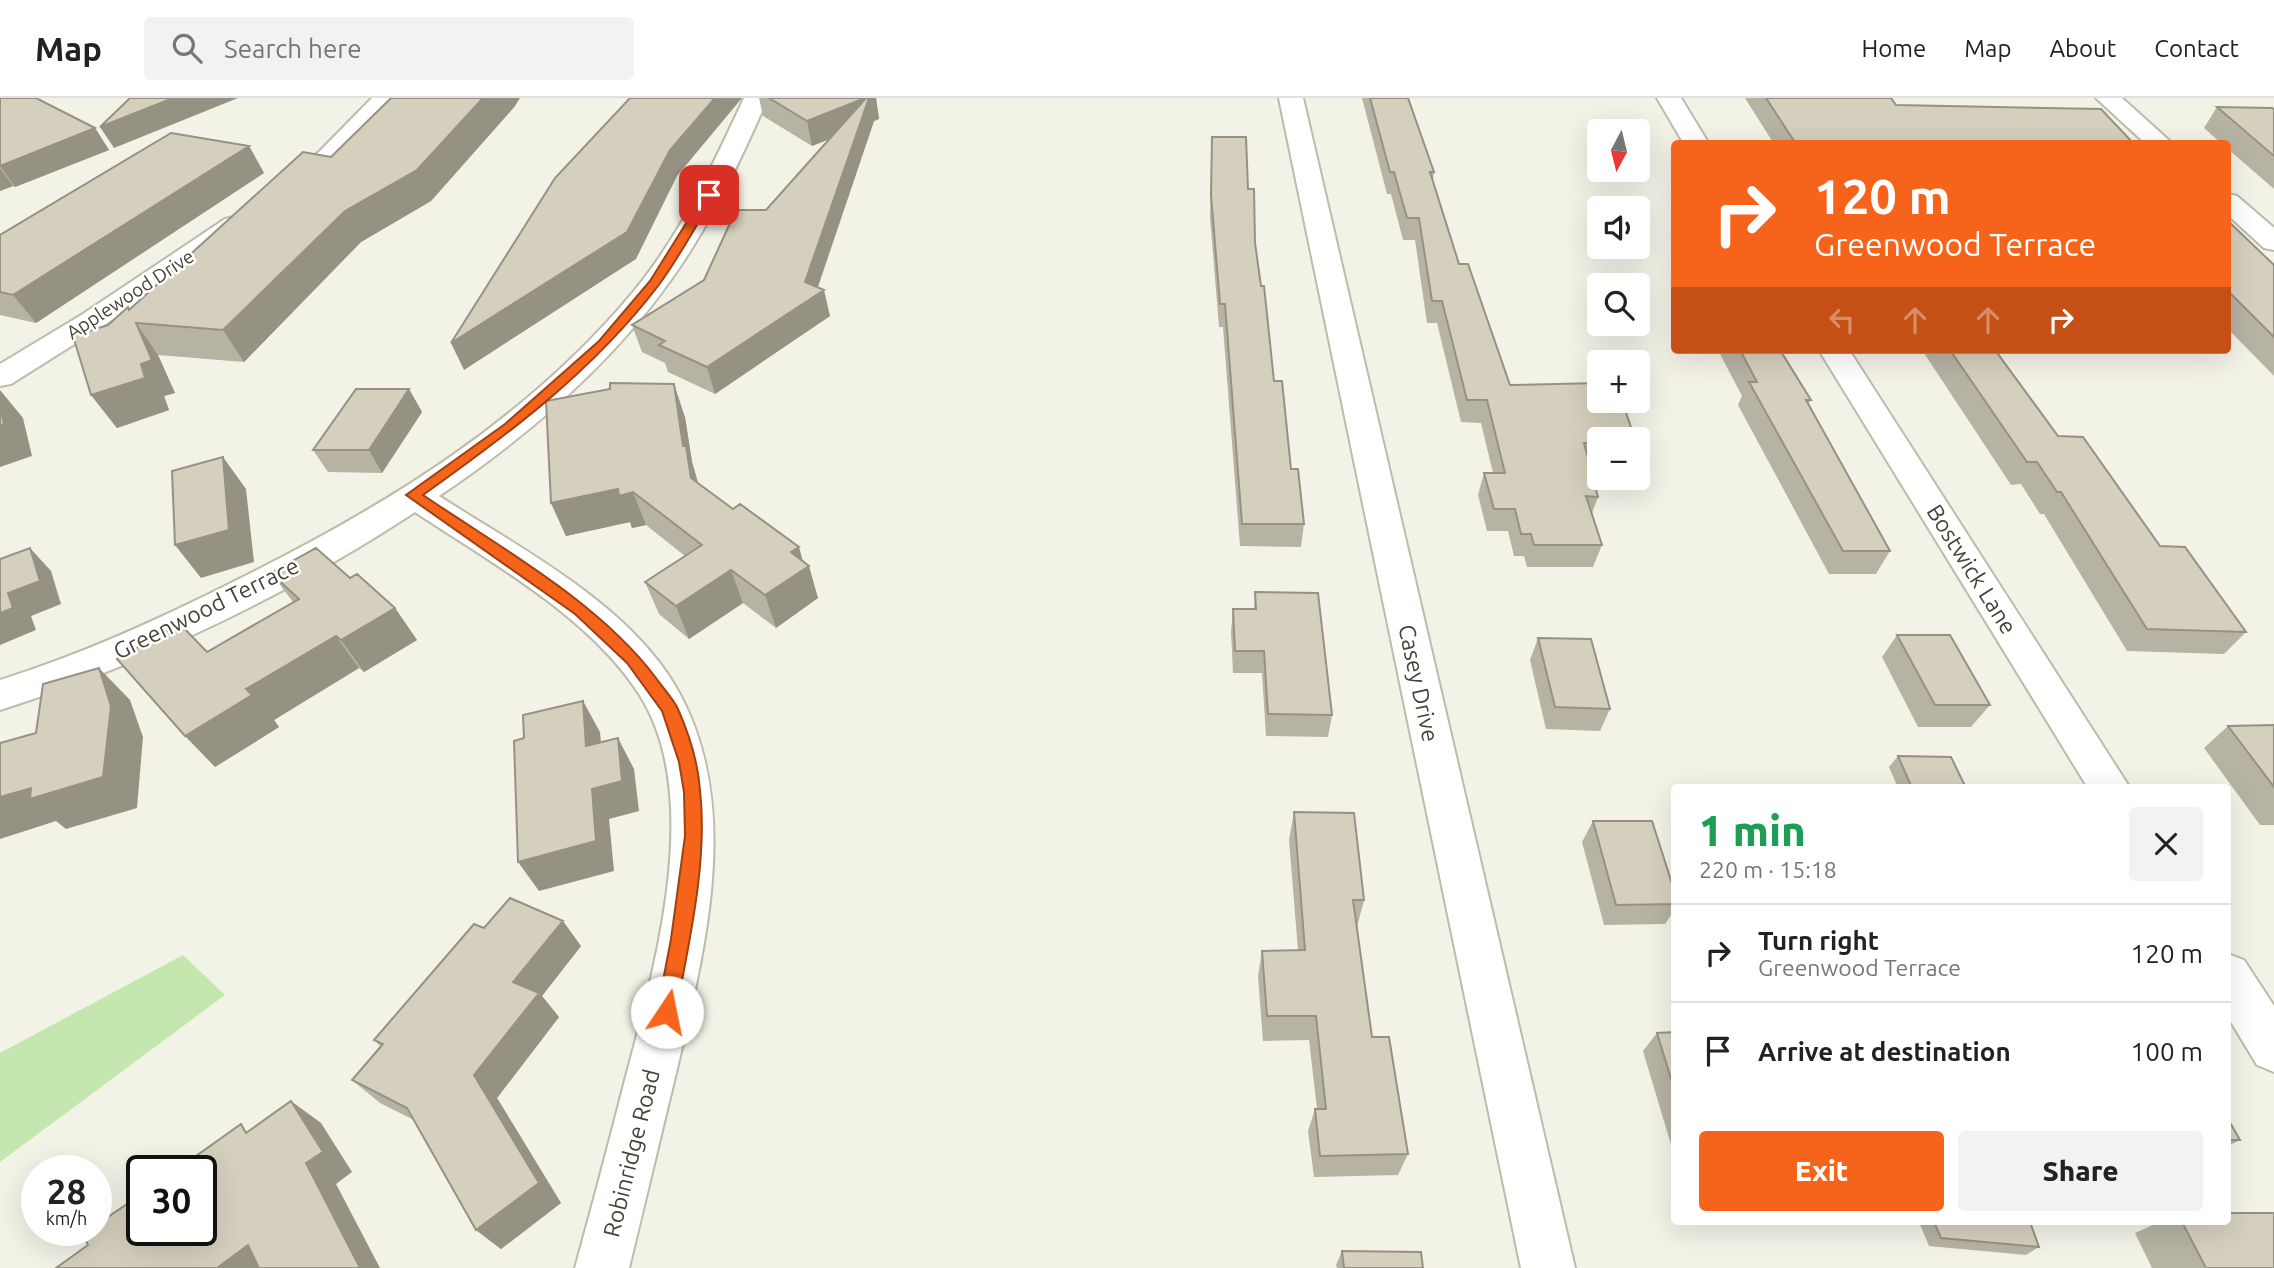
<!DOCTYPE html>
<html lang="en">
<head>
<meta charset="utf-8">
<style>
  :root { --surface:#fff; --page:#f2f2f2; --text:#222; --muted:#767676; --line:#e0e0e0; --accent:#f6641b }
  body { margin:0; font-family:Ubuntu,sans-serif; background:var(--page); color:var(--text); height:100vh; display:flex; flex-direction:column; font-size:26px; white-space:nowrap }
  * { box-sizing:border-box; margin:0 }
  p { font-size:23px; color:var(--muted) }
  .icon { flex:none; width:38px; height:38px; fill:none; stroke:currentColor; stroke-width:2; stroke-linecap:round; stroke-linejoin:round }
  .map { position:relative; flex:1; overflow:hidden }
  .sheet { position:absolute; left:1671px; top:686px; width:560px; height:441px; display:flex; flex-direction:column; background:var(--surface); border-radius:7px; box-shadow:0 7px 28px #0002 }
  .sheet>* { flex:none }
  .hud { position:absolute; left:1671px; top:42px; width:560px; height:214px; border-radius:7px; box-shadow:0 7px 28px #0002; background:#f6641b; color:#fff; overflow:hidden }
  .needle { width:46px; rotate:187deg }
  .controls { position:absolute; left:1587px; top:21px; display:grid; gap:14px }
  .controls a { display:grid; place-items:center; width:63px; height:63px; border-radius:7px; background:var(--surface); box-shadow:0 7px 28px #0002; font-size:35px }
  .speed { position:absolute; left:21px; top:1057px; display:flex; gap:14px; font-size:35px; font-weight:700; text-align:center }
  .speed>* { display:grid; place-content:center; width:91px; height:91px; border-radius:50%; background:var(--surface); box-shadow:0 7px 28px #0002; line-height:1 }
  .speed small { font-size:18px; font-weight:400 }
  .speed .limit { border:4px solid #111; border-radius:10px; background:#fff; color:#111 }
  .pin { position:absolute; display:grid; place-items:center; width:60px; height:60px; color:#fff; margin:-30px; border-radius:14px; box-shadow:0 4px 10px #0006 }
  .me { position:absolute; width:77px; margin:-38px; rotate:11deg; stroke-linejoin:round; filter:drop-shadow(0 0 5px #0008) }
  .turn { display:flex; align-items:center; gap:24px; height:147px; padding:0 28px; font-size:32px }
  .turn .icon { width:91px; height:91px; stroke-width:2.5 }
  .turn b { display:block; font-size:49px; line-height:60px }
  .lanes { display:flex; align-items:center; height:66px; padding:0 28px; background:#0003; justify-content:center; gap:35px; direction:ltr }
  .lanes .off { opacity:.35 }
  .round { display:grid; place-items:center; flex:none; width:74px; height:74px; border-radius:7px; background:var(--page) }
  .summary { display:flex; align-items:center; justify-content:space-between; height:119px; padding:0 28px }
  h1 { font-size:42px; font-weight:800; line-height:52px; color:#1e9e55 }
  .action { display:flex; gap:14px; margin-top:auto; padding:14px 28px }
  .action a { flex:1; height:80px; border-radius:7px; background:var(--accent); color:#fff; font-size:28px; font-weight:800; line-height:80px; text-align:center }
  .action a+a { background:var(--page); color:var(--text) }
  ul { padding:0; list-style:none }
  li { display:flex; align-items:center; gap:21px; height:98px; padding:0 28px; border-top:2px solid var(--line) }
  li div { flex:1 }
  li b { display:block; font-size:26px }
  li em { font-style:normal }
  header { display:flex; align-items:center; gap:42px; box-sizing:border-box; height:98px; padding:0 35px; background:var(--surface); border-bottom:2px solid var(--line) }
  header strong { font-size:33px }
  nav { display:flex; gap:38px; margin-inline-start:auto; font-size:24px }
  .search { width:490px; height:63px; background:var(--page); display:flex; align-items:center; gap:18px; box-sizing:border-box; padding:0 24px; border-radius:7px; color:var(--muted); font-size:26px }
  .map>svg:first-child { display:block }
</style>
</head>
<body>
<header>
<strong>Map</strong>
<div class="search"><svg class="icon" aria-label="search" viewBox="0 0 24 24"><circle cx="10" cy="10" r="6"/><path d="M15 15l6 6"/></svg>Search here</div>
<nav><a>Home</a><a>Map</a><a>About</a><a>Contact</a></nav>
</header>
<div class="map">
<svg width="2274" height="1170" viewBox="0 0 2274 1170">
  <rect width="100%" height="100%" fill="#f3f2e7"/>
  <!-- green -->
  <path fill="#c4e7b0" d="M183 857 225 897 0 1064V955Z"/>
  <g fill="none" stroke-linecap="round" stroke-linejoin="round">
    <!-- minor casing -->
    <g stroke="#bfbbaa" stroke-width="4">
      <path id="minor" d="M372 0H397C382 21 316 88 294 97 288 99 284 98 278 96L274 91 278 86 320 53Z
        M744 0H768C745 52 721 104 691 152 628 252 537 332 439 398 515 447 615 499 667 575 747 694 706 846 676 975 660 1040 645 1105 629 1170H575C592 1109 608 1048 624 986 653 875 706 700 639 596 589 518 490 464 415 414 291 496 141 567 0 612V582C83 556 162 520 239 481 386 408 528 321 634 193 681 136 713 67 744 0Z
        M1279 0H1303L1575 1170H1521Z
        M1657 0H1681L1709 46H1684Z
        M2096 0H2122L2173 46H2146Z
        M2228 96 2237 98 2274 130V152L2264 150 2228 117Z
        M234 119 243 121 247 127 243 133 103 228 11 286 0 288V266L83 216 225 121Z
        M1819 252H1849L2130 690H2088Z
        M2228 856 2244 862 2274 908V974L2257 967 2228 919Z"/>
    </g>
    <!-- minor -->
    <use href="#minor" fill="#fff" fill-rule="evenodd"/>
  </g>
  <!-- wall -->
  <path fill="#b7b3a3" d="M0 0 95 30 109 52 15 89 13 88 0 93Z
    M759 0H876L879 21 874 23 818 189 830 218 715 296 668 274 665 265 642 254 632 227 704 182 830 41 812 48 763 18Z
    M1362 0H1408L1434 74 1433 82 1459 166 1510 287 1600 341V368H1590L1598 399 1592 415 1602 447 1593 469H1527L1524 458H1514L1508 433H1487L1478 397 1484 375H1493L1481 325 1461 324 1437 225H1427L1415 142H1403L1391 96H1387Z
    M1745 0H1891L1896 7 2134 46H1774Z
    M515 8 431 103 361 144 244 264 158 257 175 295 164 298 169 312 117 330 91 297 108 227 331 59Z
    M2217 9 2274 11V91L2228 51V46H2222L2204 30Z
    M1212 39 1248 91 1274 283 1291 371 1304 426 1301 449 1240 448 1223 229H1219L1210 119Z
    M249 48 264 75 36 225 0 217V137Z
    M2228 123 2274 167V278L2228 231Z
    M1718 252H1780L1811 302 1808 306 1890 453 1876 476H1829L1738 307 1742 298Z
    M1922 252H1995L2058 338 2160 448 2246 534 2224 556 2127 553 2044 416H2040L2021 386 2011 387Z
    M409 291 422 314 382 375 328 374 313 352Z
    M685 319 692 364 698 385 803 463 818 500 776 530 743 505 689 541 659 516 645 484 685 458 646 427 632 430 630 424 566 438 551 405Z
    M271 475 350 480 395 510 417 542 364 574 359 570 274 622 279 629 215 669 207 554 293 504Z
    M1255 494 1332 617 1328 639 1266 638 1262 575H1233L1231 534 1233 511H1254Z
    M1897 537 1990 607 1971 629H1918L1882 559Z
    M1538 540 1610 611 1600 633 1546 631 1530 562Z
    M2274 627V727H2260L2204 650 2228 628Z
    M1898 658 1966 690H1898L1889 669Z
    M1294 714 1364 802 1357 829 1372 939 1408 1056 1398 1077 1314 1079 1308 1033 1315 1011H1317L1309 942 1263 943 1258 878 1262 853 1298 852 1289 742Z
    M1593 723 1675 795V811L1665 826 1604 827 1582 744Z
    M484 830 581 848 542 898 559 919 497 1000 561 1105 501 1151 476 1132 414 1022 380 1005 352 982 381 949 374 942Z
    M1675 934V1060L1643 953 1657 935Z
    M2228 1021 2240 1042 2228 1048Z
    M1919 1124H2030L2039 1149 2026 1157 1929 1148Z
    M2159 1124H2228L2274 1170H2152L2135 1135Z
    M1342 1153 1423 1170H1337L1336 1167Z"/>
  <!-- shaded-wall -->
  <path fill="#959284" d="M173 0H238L114 50 100 29Z
    M483 0H520L515 8 431 103 361 144 244 264 223 232 345 113Z
    M715 0H742L677 78 636 161 464 272 451 245 670 52Z
    M865 0H876L879 21 874 23 815 197 824 192 830 218 715 296 707 269 805 184 859 29 812 48 807 23Z
    M95 30 109 52 15 89 0 68Z
    M249 48 264 75 36 225 13 197Z
    M0 70 13 88 0 93Z
    M136 225 158 257 175 295 164 298 169 312 117 330 91 297 141 266Z
    M674 286 685 319 692 364 697 381 703 412 691 380 683 348Z
    M409 291 422 314 382 375 369 352Z
    M0 292 23 320 32 358 0 369Z
    M223 359 246 391 254 464 201 480 175 447Z
    M618 391 633 394 646 427 632 430 630 424 566 438 551 405Z
    M799 449 805 471 809 468 818 500 776 530 765 497 791 454Z
    M30 450 51 473 61 506 31 518 36 532 0 547V515Z
    M731 472 743 505 689 541 676 508Z
    M395 510 417 542 364 574 341 542Z
    M336 538 359 570 274 622 279 629 215 669 185 638 246 591Z
    M99 570 130 602 143 639 137 710 66 731 56 723 0 741V699Z
    M583 603 600 634 604 679 586 648Z
    M618 640 634 671 639 713 609 721 614 773 539 793 518 764 592 691Z
    M563 823 581 848 542 898 559 919 497 1000 561 1105 501 1151 476 1132 474 977 513 884Z
    M291 1003 321 1025 352 1074 336 1086 380 1170H360L306 1065Z
    M248 1147 276 1170H217Z"/>
  <!-- building -->
  <path fill="#d5d0bd" stroke="#959284" stroke-width="2" d="M0 0H36L95 30 0 68Z
    M130 0H173L100 29Z
    M391 0H483L417 72 345 113 223 232 136 225 152 262 141 266 145 280 91 297 73 238 108 227 128 209 129 212 303 54 331 59Z
    M630 0H715L670 52 627 134 451 245 555 80Z
    M769 0H865L807 23Z
    M866 0H869L805 184 824 192 707 269 659 247 665 243 632 227 704 182 736 112H766Z
    M1370 0H1408L1434 74H1430L1459 166H1468L1510 287 1600 285V303H1622L1635 341H1600V345H1584L1598 399 1586 398 1602 447H1534L1531 436H1521L1515 411H1494L1484 375H1505L1487 302H1467L1442 203H1432L1419 120H1407L1394 74H1390Z
    M1766 0H1891L1896 7 2101 11 2134 46H1969L1968 43 1853 44 1854 46H1796Z
    M2217 9 2272 10 2274 11V58Z
    M171 35 249 48 13 197 0 194V137Z
    M1212 39H1246L1248 91H1254L1255 145 1261 188H1264L1274 283H1282L1291 371H1298L1304 426H1242L1225 206H1220L1211 97Z
    M2228 123 2274 167V239L2228 193V171H2229L2228 170Z
    M1740 252H1780L1811 302H1806L1890 453H1843L1749 284H1757Z
    M1950 252H1995L2058 338 2083 339 2160 448 2185 449 2246 534 2147 531 2061 394H2057L2037 364H2027Z
    M610 285 674 286 683 348H686L691 380 733 411 740 406 799 449 791 454 809 468 765 497 731 472 676 508 645 484 702 447 633 394 619 398 618 391 551 405 546 303 610 291Z
    M356 291H409L369 352H313Z
    M0 309 4 326 0 327Z
    M223 359 229 432 175 447 172 373Z
    M30 450 40 483 8 495 13 510 0 515V461Z
    M316 450 350 480 357 476 395 510 341 542 336 538 246 591 252 597 185 638 117 561 180 526 207 554 299 501 271 475Z
    M1255 494 1318 495 1332 617 1268 616 1264 553H1235L1233 511H1256Z
    M1897 537H1950L1990 607H1935Z
    M1538 540 1591 541 1610 611 1555 609Z
    M99 570 111 608 103 679 30 701 31 690 0 699V645L36 635 43 586Z
    M583 603 586 648 618 640 622 683 592 691 596 743 518 764 514 643 524 640 523 617Z
    M2274 627V689L2228 628Z
    M1898 658 1951 659 1966 690H1912Z
    M1294 714 1354 715 1364 802H1353L1372 939H1389L1408 1056 1320 1058 1315 1011H1326L1316 918H1267L1262 853 1305 852Z
    M1593 723H1652L1675 795V806L1616 807Z
    M510 800 563 823 513 884 539 895 474 977 539 1085 476 1132 407 1010 352 982 383 946 374 942 474 826 484 830Z
    M1675 934V994L1657 935Z
    M291 1003 323 1054 306 1065 360 1170H259L248 1147 217 1170H56L88 1147 83 1137 89 1132H96V1127L142 1096V1132H201V1073H175L241 1026 246 1035Z
    M2228 1021 2240 1042H2228Z
    M2228 1115H2274V1170H2206L2182 1124H2228Z
    M1934 1124H2030L2039 1149 1941 1140Z
    M1342 1153 1421 1154 1423 1170H1344Z"/>
  <!-- route -->
  <path fill="#f6641b" stroke="#a04112" stroke-width="2" d="M705 95 715 97C696 127 679 160 658 188 593 273 510 335 423 397 501 450 599 504 656 580 663 590 673 600 678 611 689 636 698 665 700 692 708 763 689 844 676 914L674 920 667 923 660 920 657 914 671 841 685 738 684 694 679 664 662 613 627 565 575 516 406 397 505 326 599 243 650 183Z"/>
  <g text-anchor="middle" dominant-baseline="central" stroke-width="5" stroke-linejoin="round" paint-order="stroke">
    <!-- far-street labels -->
    <g font-size="19" fill="#464336" stroke="#fff">
      <text transform="translate(130 196) rotate(-33)">Applewood Drive</text>
    </g>
    <!-- street labels -->
    <g font-size="23" fill="#464336" stroke="#fff">
      <text transform="translate(1972 471) rotate(58)">Bostwick Lane</text>
      <text transform="translate(206 510) rotate(-26)">Greenwood Terrace</text>
      <text transform="translate(1419 585) rotate(78)">Casey Drive</text>
      <text transform="translate(631 1055) rotate(-76)">Robinridge Road</text>
    </g>
  </g>
</svg>
<div class="controls">
<a><svg class="needle" viewBox="-14 -14 28 28"><path d="M0-13l5 13h-10z" fill="#e53935"/><path d="M0 13l5-13h-10z" fill="#767676"/></svg></a>
<a><svg class="icon" aria-label="sound" viewBox="0 0 24 24"><path d="M4 9h4l5-4v14l-5-4H4zM17 9q2 3 0 6"/></svg></a>
<a><svg class="icon" aria-label="search" viewBox="0 0 24 24"><circle cx="10" cy="10" r="6"/><path d="M15 15l6 6"/></svg></a>
<a>+</a>
<a>−</a>
</div>
<div class="speed"><div>28<small>km/h</small></div><div class="limit">30</div></div>
<div class="pin" style="left:709px;top:97px;background:#d93025"><svg class="icon" aria-label="arrive" viewBox="0 0 24 24"><path d="M6 21V4h12l-3 4 3 4H6"/></svg></div>
<svg class="me" style="left:667px;top:914px" viewBox="-20 -20 40 40"><circle r="19" fill="#fff"/><path d="M0-13L10 11 0 6-10 11z" fill="#f6641b"/></svg>
<div class="hud">
<div class="turn"><svg class="icon" aria-label="right" viewBox="0 0 24 24"><path d="M7 20v-9h11M14 6l5 5-5 5"/></svg><div><b>120 m</b>Greenwood Terrace</div></div>
<div class="lanes"><svg class="icon off" aria-label="left" viewBox="0 0 24 24"><path d="M17 20v-9H6M10 6l-5 5 5 5"/></svg><svg class="icon off" aria-label="ahead" viewBox="0 0 24 24"><path d="M12 20V5M6 11l6-6 6 6"/></svg><svg class="icon off" aria-label="ahead" viewBox="0 0 24 24"><path d="M12 20V5M6 11l6-6 6 6"/></svg><svg class="icon" aria-label="right" viewBox="0 0 24 24"><path d="M7 20v-9h11M14 6l5 5-5 5"/></svg></div>
</div>
<section class="sheet">
<div class="summary"><div><h1>1 min</h1><p>220 m · 15:18</p></div><a class="round"><svg class="icon" aria-label="close" viewBox="0 0 24 24"><path d="M6 6l12 12M18 6L6 18"/></svg></a></div>
<ul>
<li><svg class="icon" aria-label="right" viewBox="0 0 24 24"><path d="M7 20v-9h11M14 6l5 5-5 5"/></svg><div><b>Turn right</b><p>Greenwood Terrace</p></div><em>120 m</em></li>
<li><svg class="icon" aria-label="arrive" viewBox="0 0 24 24"><path d="M6 21V4h12l-3 4 3 4H6"/></svg><div><b>Arrive at destination</b></div><em>100 m</em></li>
</ul>
<div class="action"><a>Exit</a><a>Share</a></div>
</section>
</div>
</body>
</html>
